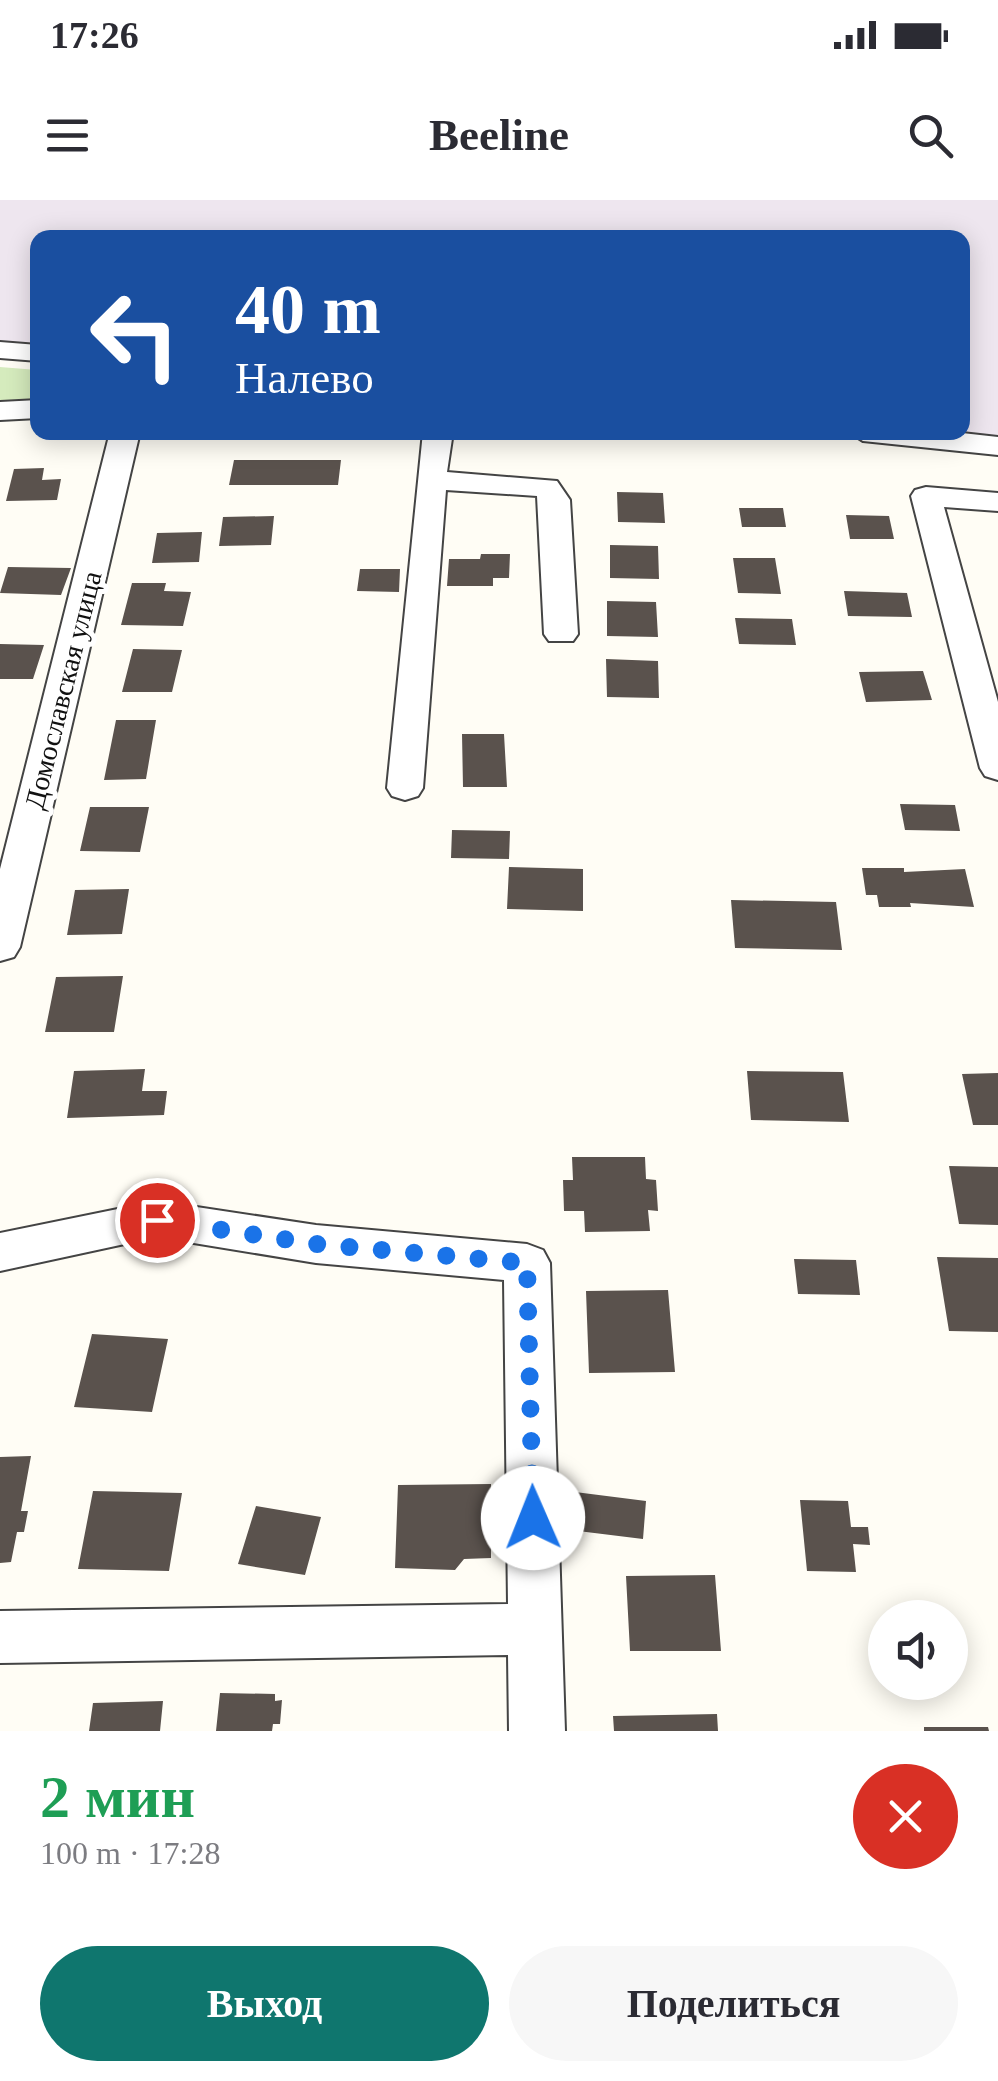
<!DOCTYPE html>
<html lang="ru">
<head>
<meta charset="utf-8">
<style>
  :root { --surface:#fff; --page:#f7f7f7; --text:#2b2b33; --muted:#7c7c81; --accent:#0f766e }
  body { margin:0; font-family:Georgia,serif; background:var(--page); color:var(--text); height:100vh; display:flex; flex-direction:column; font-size:38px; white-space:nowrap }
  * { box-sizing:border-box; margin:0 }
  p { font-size:32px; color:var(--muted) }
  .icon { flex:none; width:55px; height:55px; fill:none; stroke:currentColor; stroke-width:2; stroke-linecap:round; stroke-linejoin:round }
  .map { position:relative; height:1531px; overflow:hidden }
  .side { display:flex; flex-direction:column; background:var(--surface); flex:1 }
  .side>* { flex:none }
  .guide { position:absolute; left:30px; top:30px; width:940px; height:210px; border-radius:20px; box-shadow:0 5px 25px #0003; background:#1a4fa0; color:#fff; overflow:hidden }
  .controls { position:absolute; left:868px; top:1400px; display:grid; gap:20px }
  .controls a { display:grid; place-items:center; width:100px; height:100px; border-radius:50%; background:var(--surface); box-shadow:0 5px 25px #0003; font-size:50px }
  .pin { position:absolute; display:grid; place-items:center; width:85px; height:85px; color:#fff; margin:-42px; border:5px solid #fff; border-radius:50%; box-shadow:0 2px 10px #0007 }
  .me { position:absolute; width:110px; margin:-55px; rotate:359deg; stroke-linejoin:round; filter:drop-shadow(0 0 8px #0008) }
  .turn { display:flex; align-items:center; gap:35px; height:210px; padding:0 40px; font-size:45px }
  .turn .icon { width:130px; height:130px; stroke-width:2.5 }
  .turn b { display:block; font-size:70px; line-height:85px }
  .round { display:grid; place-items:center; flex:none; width:105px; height:105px; border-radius:52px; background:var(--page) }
  .summary { display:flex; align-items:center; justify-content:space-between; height:170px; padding:0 40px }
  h1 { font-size:60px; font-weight:700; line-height:75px; color:#1e9e55 }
  .primary-button { display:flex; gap:20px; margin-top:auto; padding:20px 40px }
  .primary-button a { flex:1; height:115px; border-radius:60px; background:var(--accent); color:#fff; font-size:40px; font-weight:700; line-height:115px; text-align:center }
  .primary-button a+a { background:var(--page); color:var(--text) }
  .status { display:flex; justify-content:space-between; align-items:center; height:70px; padding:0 50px; background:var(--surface); direction:ltr }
  .status svg { height:28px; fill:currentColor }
  header { display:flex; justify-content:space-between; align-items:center; height:130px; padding:0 40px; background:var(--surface); font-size:45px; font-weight:700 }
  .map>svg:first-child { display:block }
</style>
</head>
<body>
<div class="status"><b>17:26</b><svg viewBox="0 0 49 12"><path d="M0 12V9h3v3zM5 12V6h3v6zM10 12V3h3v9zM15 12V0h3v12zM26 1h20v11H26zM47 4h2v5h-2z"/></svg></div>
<header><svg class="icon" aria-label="menu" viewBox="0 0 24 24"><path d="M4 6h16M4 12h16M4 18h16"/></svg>Beeline<svg class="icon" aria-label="search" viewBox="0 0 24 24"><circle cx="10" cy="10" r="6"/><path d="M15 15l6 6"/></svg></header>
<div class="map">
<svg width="998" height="1531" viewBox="0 0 998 1531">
  <rect width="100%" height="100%" fill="#fffdf5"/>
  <!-- industrial -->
  <path fill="#eee6ef" d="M0 0H998V246L853 233 962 232V38H38L37 156 0 153Z"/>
  <!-- green -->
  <path fill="#d5ebbd" d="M0 167 37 170V199L0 202Z"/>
  <!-- building -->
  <path fill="#5a524d" d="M234 260H341L338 285H229Z
    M44 268 42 280 61 279 57 300 6 301 14 269Z
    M617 292 663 293 665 323 618 322Z
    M739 308H783L786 327H742Z
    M846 315 889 316 894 339H850Z
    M274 316 271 345 219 346 223 317Z
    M202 332 199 362 152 363 157 333Z
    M610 345 658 346 659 379 610 378Z
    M481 354H510L509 378H493V386H447L449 359H480Z
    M733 358H775L781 394 738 393Z
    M8 367 71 368 61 395 0 393Z
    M360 369H400L399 392 357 391Z
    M132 383H166L164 391 191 392 183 426 121 425Z
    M844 391 907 393 912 417 848 416Z
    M607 401 656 402 658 437 607 436Z
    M735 418 792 419 796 445 739 444Z
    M0 444 44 445 33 479H0Z
    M133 449 182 450 172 492H122Z
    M606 459 658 461 659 498 607 497Z
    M923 471 932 500 866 502 859 472Z
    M116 520H156L146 579 104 580Z
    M462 534H504L507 587H463Z
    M900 604 955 605 960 631 905 630Z
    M90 607H149L140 652 80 651Z
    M452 630 510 631 509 659 451 658Z
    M509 667 583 669V711L507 709Z
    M862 668H904V672L965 669 974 707 910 703 911 707H879L877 695H866Z
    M129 689 122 734 67 735 75 690Z
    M731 700 836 702 842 750 735 748Z
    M123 776 114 832H45L56 777Z
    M145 869 142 891H167L164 915 67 918 74 871Z
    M747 871 843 872 849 922 751 920Z
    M998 873V925H973L962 874Z
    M572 957H645L646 979 656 980 658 1011 648 1010 650 1031 585 1032 584 1011H564L563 980H573Z
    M949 966 998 967V1025L959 1024Z
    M937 1057 998 1058V1132L949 1131Z
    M794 1059 856 1060 860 1095 798 1094Z
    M668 1090 675 1172 589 1173 586 1091Z
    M92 1134 168 1139 152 1212 74 1207Z
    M31 1256 21 1311H28L24 1332H17L11 1362 0 1363V1257Z
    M491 1284V1358L464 1359 455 1370 395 1368 398 1285Z
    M93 1291 182 1293 169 1371 78 1369Z
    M575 1292 646 1301 643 1339 570 1330Z
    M800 1300 848 1301 851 1327H868L870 1345 853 1344 856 1372 807 1371Z
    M256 1306 321 1317 305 1375 238 1364Z
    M715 1375 721 1451H630L626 1376Z
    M220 1493 275 1494V1501L282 1500 280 1524H273L272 1531H216Z
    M163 1501 160 1531H89L93 1503Z
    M717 1514 718 1531H614L613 1516Z
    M924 1527H988L989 1531H924Z"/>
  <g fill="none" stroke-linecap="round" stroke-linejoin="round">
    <!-- minor casing -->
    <g stroke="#444" stroke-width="4">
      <path id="minor" d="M0 142 38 145V161L0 158Z
        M38 200V218L0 220V202Z
        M110 232H140L20 747 14 757 0 761V669Z
        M423 232H453L447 272 557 281 570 300 578 434 573 441H549L544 434 537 296 446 290 423 588 418 596 405 600 392 596 387 588Z
        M849 232H953L998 237V255L863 241Z
        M926 287 998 293V311L944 307 998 502V580L985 576 980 568 911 296 915 290Z
        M157 1001 316 1025 527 1044 543 1050 550 1063 565 1531H509L508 1455 0 1463V1411L508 1404 504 1080 316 1063 157 1037 0 1071V1033Z"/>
    </g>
    <!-- path -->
    <path stroke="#333" stroke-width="5" stroke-dasharray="8 4" stroke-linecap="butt" d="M778 232 832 237"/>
    <!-- minor -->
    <use href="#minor" fill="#fff" fill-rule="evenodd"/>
  </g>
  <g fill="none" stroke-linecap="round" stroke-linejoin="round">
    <!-- route -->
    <path stroke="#1a73e8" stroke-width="18" stroke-dasharray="0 32.4" d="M157 1020 316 1044 527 1063 533 1318"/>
  </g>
  <g text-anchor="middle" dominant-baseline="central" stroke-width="10" stroke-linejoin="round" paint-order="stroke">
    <!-- street labels -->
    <g font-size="28" fill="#111" stroke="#fff">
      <text transform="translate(63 490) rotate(-76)">Домославская улица</text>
    </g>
  </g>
</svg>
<div class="controls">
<a><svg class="icon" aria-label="sound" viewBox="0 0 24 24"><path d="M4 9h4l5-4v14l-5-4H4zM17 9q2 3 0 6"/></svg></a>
</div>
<div class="pin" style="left:157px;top:1020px;background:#d93025"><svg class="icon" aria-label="arrive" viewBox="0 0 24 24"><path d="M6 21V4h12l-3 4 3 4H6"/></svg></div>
<svg class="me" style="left:533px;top:1318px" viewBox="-20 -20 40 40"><circle r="19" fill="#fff"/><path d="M0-13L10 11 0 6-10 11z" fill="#1a73e8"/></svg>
<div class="guide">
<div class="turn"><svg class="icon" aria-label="left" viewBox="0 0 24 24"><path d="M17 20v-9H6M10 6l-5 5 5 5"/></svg><div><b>40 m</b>Налево</div></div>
</div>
</div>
<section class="side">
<div class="summary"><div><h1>2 мин</h1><p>100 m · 17:28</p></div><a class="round" style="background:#d93025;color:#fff"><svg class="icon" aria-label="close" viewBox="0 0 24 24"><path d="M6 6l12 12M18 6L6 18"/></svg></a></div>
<div class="primary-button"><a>Выход</a><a>Поделиться</a></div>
</section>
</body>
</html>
